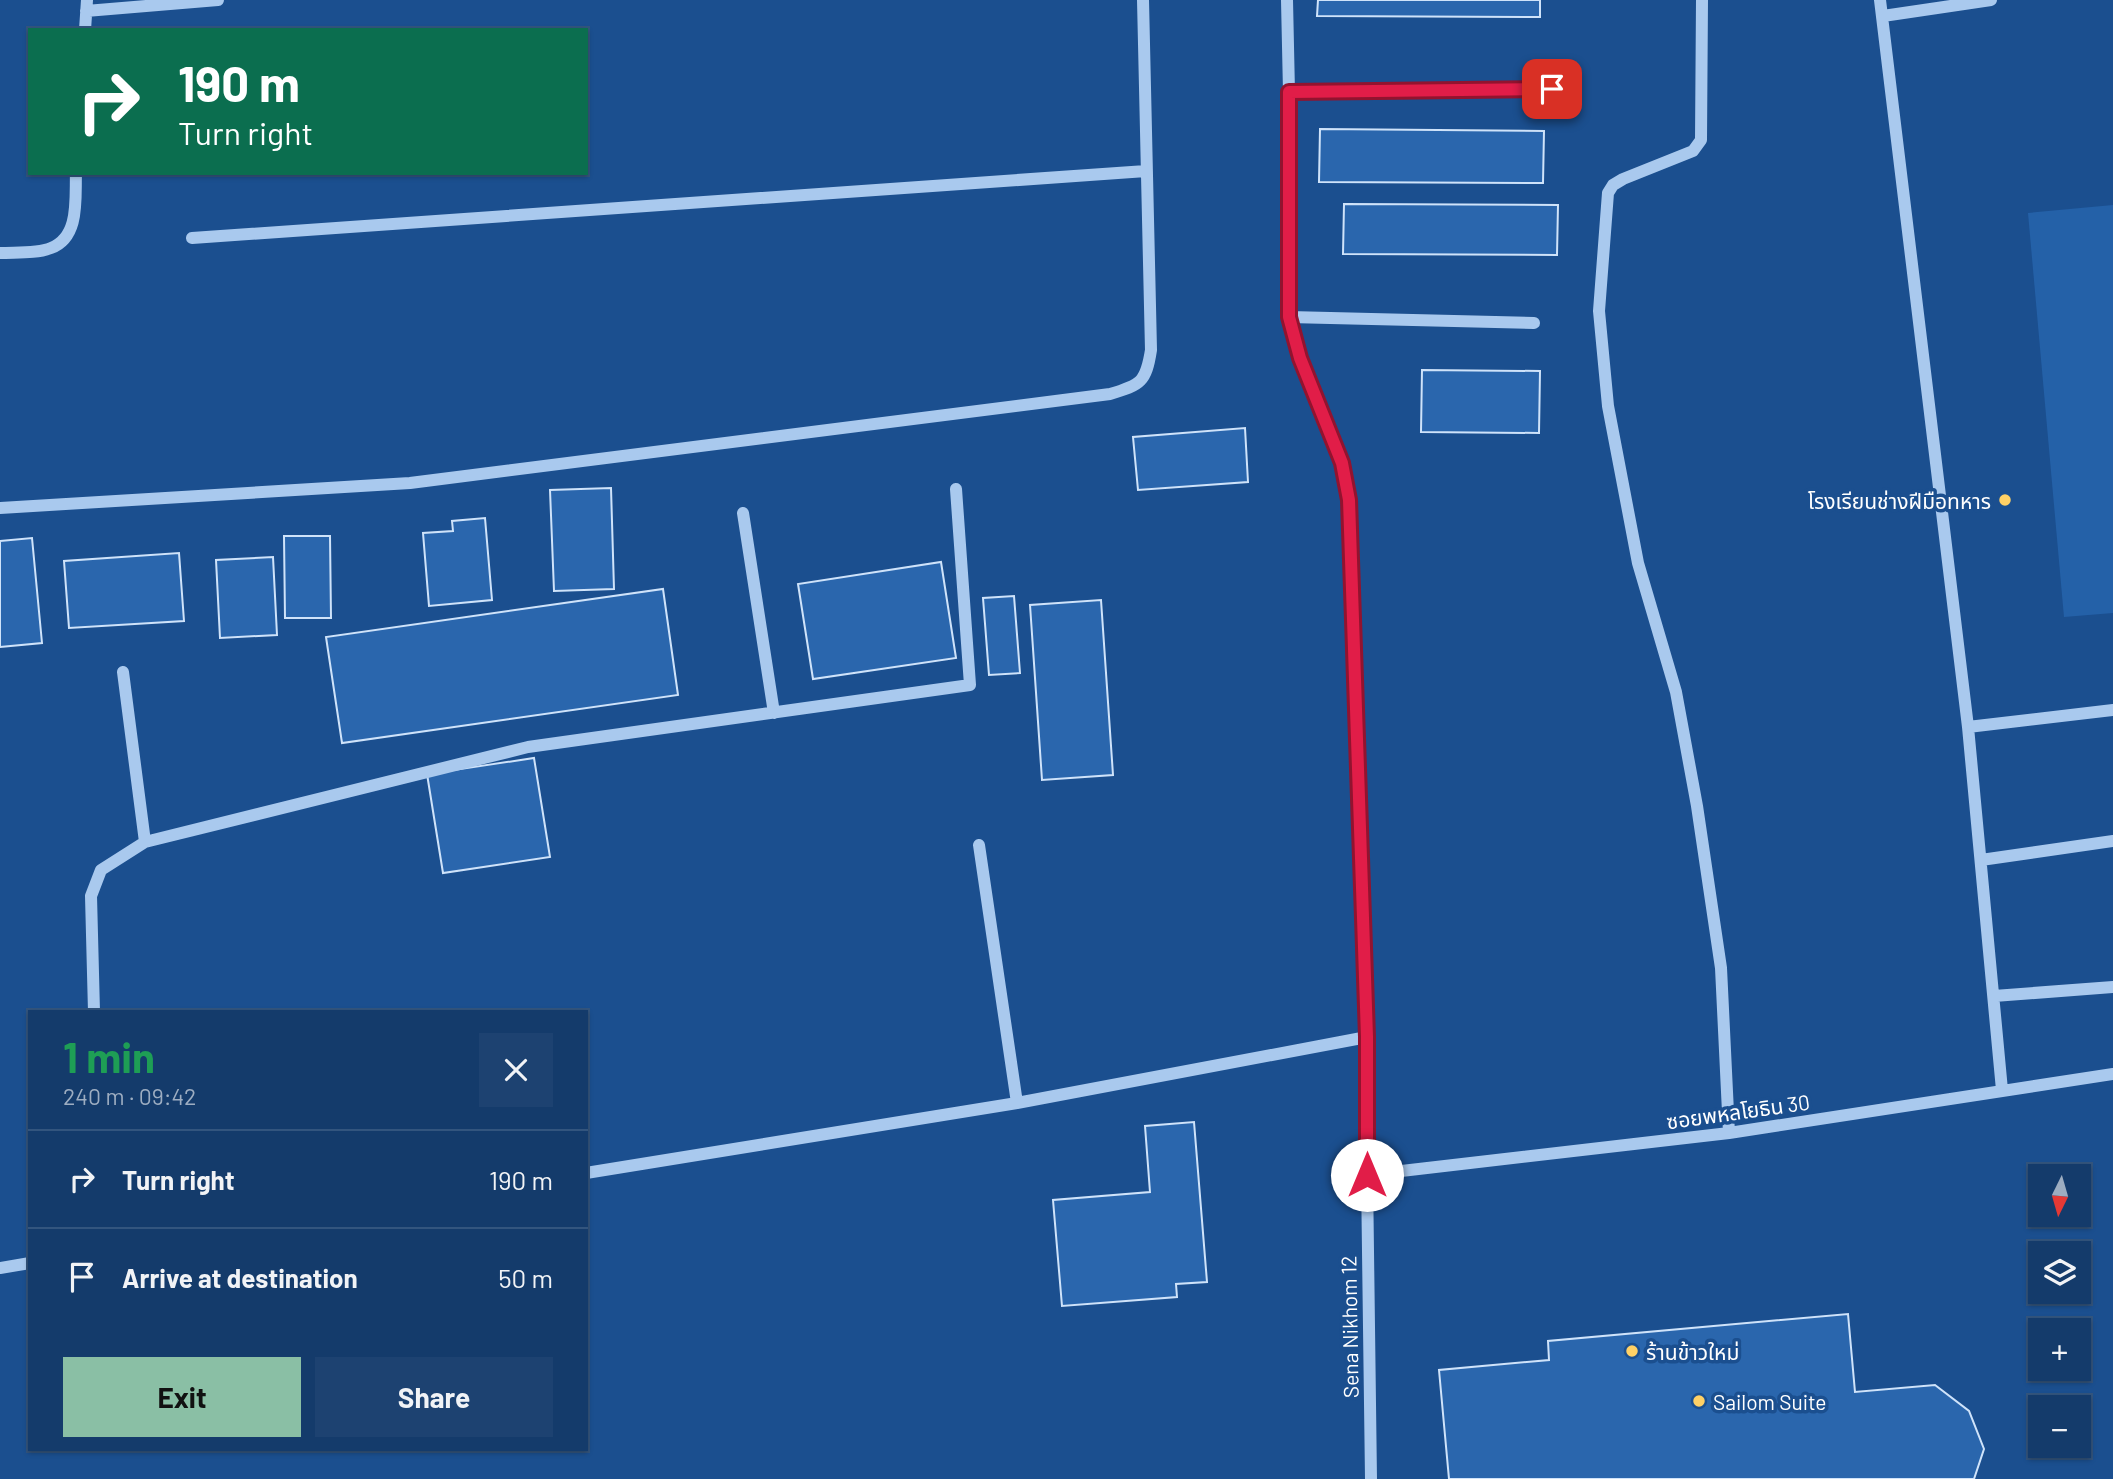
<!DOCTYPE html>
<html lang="en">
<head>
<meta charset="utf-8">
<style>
  :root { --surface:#143b6b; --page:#1d4271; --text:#f1f3f6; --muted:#9dadc1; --line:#33557e; --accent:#8abfa5 }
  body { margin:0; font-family:Barlow,"Noto Sans Thai",sans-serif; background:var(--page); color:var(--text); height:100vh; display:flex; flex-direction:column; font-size:26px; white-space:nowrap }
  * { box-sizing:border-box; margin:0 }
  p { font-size:23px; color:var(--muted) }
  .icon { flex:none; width:38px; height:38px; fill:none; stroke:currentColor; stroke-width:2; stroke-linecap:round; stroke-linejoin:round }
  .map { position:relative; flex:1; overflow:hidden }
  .side { position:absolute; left:28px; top:1010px; width:560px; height:441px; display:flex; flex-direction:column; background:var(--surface); border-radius:0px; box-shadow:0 2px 5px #0004,0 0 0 2px var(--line) }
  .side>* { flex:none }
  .top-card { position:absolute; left:28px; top:28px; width:560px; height:147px; border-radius:0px; box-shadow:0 2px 5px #0004,0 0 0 2px var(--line); background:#0b6e4f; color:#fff; overflow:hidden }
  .needle { width:46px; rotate:185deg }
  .buttons { position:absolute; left:2028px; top:1164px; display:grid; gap:14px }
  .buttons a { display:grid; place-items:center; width:63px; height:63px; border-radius:0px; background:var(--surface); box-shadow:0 2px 5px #0004,0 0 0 2px var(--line); font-size:35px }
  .pin { position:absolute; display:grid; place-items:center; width:60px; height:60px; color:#fff; margin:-30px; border-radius:14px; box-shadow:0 4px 10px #0006 }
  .me { position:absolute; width:77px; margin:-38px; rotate:0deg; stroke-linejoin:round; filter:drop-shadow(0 0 5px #0008) }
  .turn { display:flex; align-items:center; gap:24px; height:147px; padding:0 35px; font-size:32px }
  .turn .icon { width:91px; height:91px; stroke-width:2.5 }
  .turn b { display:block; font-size:49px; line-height:60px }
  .round { display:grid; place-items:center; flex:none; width:74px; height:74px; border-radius:0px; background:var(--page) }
  .summary { display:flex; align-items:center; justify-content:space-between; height:119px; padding:0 35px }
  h1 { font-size:42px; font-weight:700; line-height:52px; color:#1e9e55 }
  .button { display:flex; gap:14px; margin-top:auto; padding:14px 35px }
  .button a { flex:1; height:80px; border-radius:0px; background:var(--accent); color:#111; font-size:28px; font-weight:700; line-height:80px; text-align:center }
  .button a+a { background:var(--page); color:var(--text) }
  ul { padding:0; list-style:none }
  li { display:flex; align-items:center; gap:21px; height:98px; padding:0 35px; border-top:2px solid var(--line) }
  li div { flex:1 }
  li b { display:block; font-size:26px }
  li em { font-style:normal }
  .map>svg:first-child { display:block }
</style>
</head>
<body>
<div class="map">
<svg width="2113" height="1479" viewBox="0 0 2113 1479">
  <rect width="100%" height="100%" fill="#1b4f8f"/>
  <!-- green -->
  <path fill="#2461a8" d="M2113 205V613L2064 617 2028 213Z"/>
  <!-- building -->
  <path fill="#2a66ad" stroke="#cfe3fa" stroke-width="2" d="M1318 0H1540V17L1317 16Z
    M1320 129 1544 131 1543 183 1319 182Z
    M1344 204 1558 205 1557 255 1343 254Z
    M1422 370 1540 371 1539 433 1421 432Z
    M1245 428 1248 482 1138 490 1133 437Z
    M611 488 614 589 554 591 550 490Z
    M485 518 492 600 429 606 423 533 453 531 452 521Z
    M284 536H330L331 618H285Z
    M32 538 42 643 0 647V541Z
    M179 553 184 621 69 628 64 561Z
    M273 557 277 635 220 638 216 560Z
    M941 562 956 658 813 679 798 584Z
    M663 589 678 695 342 743 326 637Z
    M1014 596 1020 673 989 675 983 598Z
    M1101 600 1113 775 1042 780 1030 605Z
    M534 758 550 857 443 873 427 774Z
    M1194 1122 1207 1282 1176 1284 1177 1297 1062 1306 1053 1200 1150 1192 1145 1126Z
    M1848 1314 1855 1392 1935 1385 1969 1411 1984 1449 1974 1479H1449L1439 1370 1549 1360 1548 1341Z"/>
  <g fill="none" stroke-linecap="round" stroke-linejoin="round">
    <!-- minor -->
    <path stroke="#a9c9ee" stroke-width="12" d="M1287 0 1289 92V317L1300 358 1342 463 1349 500 1367 1037V1175L1371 1479
      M1702 0 1701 140 1693 151 1623 179 1613 185 1608 193 1599 311 1608 406 1638 563 1676 692 1697 806 1721 968 1729 1133
      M1880 0 1968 727 2002 1090
      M86 11 218 0
      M1883 16 1991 0
      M85 30 87 0
      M1289 92 1552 89
      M192 238 1146 171
      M0 253C15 252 36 254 51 248 80 237 75 199 76 173
      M1289 317 1534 323
      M0 508 410 483 1110 394C1141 385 1146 382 1151 350L1143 0
      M743 513 774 713
      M123 672 145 842
      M1968 727 2113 710
      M979 845 1017 1103
      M1981 860 2113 841
      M1994 996 2113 987
      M94 1012 91 896 101 870 145 842 528 747 970 685 956 489
      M586 1173 1017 1103 1367 1037
      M1367 1175 1729 1133 2113 1074
      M0 1268 30 1263"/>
  </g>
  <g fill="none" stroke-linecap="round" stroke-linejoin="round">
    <!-- route casing -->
    <g stroke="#92132f" stroke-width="18">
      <path id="route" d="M1367 1175V1037L1349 500 1342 463 1300 358 1289 317V92L1552 89"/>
    </g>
    <!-- route -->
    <use href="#route" stroke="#e11d48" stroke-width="12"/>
  </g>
  <!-- markers -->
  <g fill="#ffd166" stroke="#1b4f8f" stroke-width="2.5">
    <circle cx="2005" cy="500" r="7"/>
    <circle cx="1632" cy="1351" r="7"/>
    <circle cx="1699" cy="1401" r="7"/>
  </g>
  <g text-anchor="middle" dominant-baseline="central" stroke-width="7" stroke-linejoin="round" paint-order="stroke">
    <!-- poi labels -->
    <g font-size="21" fill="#fff" stroke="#1b4f8f" text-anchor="start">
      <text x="1991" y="500" text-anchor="end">โรงเรียนช่างฝีมือทหาร</text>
      <text x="1646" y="1351">ร้านข้าวใหม่</text>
      <text x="1713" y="1401">Sailom Suite</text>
    </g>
    <!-- street labels -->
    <g font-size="21" fill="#fff" stroke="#1b4f8f">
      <text transform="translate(1738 1111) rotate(-8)">ซอยพหลโยธิน 30</text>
      <text transform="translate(1349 1327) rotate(-91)">Sena Nikhom 12</text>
    </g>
  </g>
</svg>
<div class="buttons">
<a><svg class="needle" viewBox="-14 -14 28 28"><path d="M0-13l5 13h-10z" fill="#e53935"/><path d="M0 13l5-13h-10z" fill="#9dadc1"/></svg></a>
<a><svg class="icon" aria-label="layers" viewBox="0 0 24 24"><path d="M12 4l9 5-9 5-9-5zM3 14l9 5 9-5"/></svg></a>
<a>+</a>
<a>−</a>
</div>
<div class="pin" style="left:1552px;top:89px;background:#d93025"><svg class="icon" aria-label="arrive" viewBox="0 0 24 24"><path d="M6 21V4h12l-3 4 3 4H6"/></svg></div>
<svg class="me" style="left:1367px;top:1175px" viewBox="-20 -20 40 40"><circle r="19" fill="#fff"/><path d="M0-13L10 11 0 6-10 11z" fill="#e11d48"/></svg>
<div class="top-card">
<div class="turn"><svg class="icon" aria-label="right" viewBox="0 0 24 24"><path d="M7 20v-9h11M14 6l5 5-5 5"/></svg><div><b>190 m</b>Turn right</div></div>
</div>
<section class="side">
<div class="summary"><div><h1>1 min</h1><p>240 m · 09:42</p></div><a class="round"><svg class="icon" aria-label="close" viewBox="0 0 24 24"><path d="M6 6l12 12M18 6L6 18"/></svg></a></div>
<ul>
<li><svg class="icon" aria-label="right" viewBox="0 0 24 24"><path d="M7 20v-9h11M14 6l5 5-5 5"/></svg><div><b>Turn right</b></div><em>190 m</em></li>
<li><svg class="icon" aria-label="arrive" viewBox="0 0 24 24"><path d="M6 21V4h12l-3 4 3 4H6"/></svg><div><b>Arrive at destination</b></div><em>50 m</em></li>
</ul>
<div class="button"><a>Exit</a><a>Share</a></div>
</section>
</div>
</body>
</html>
